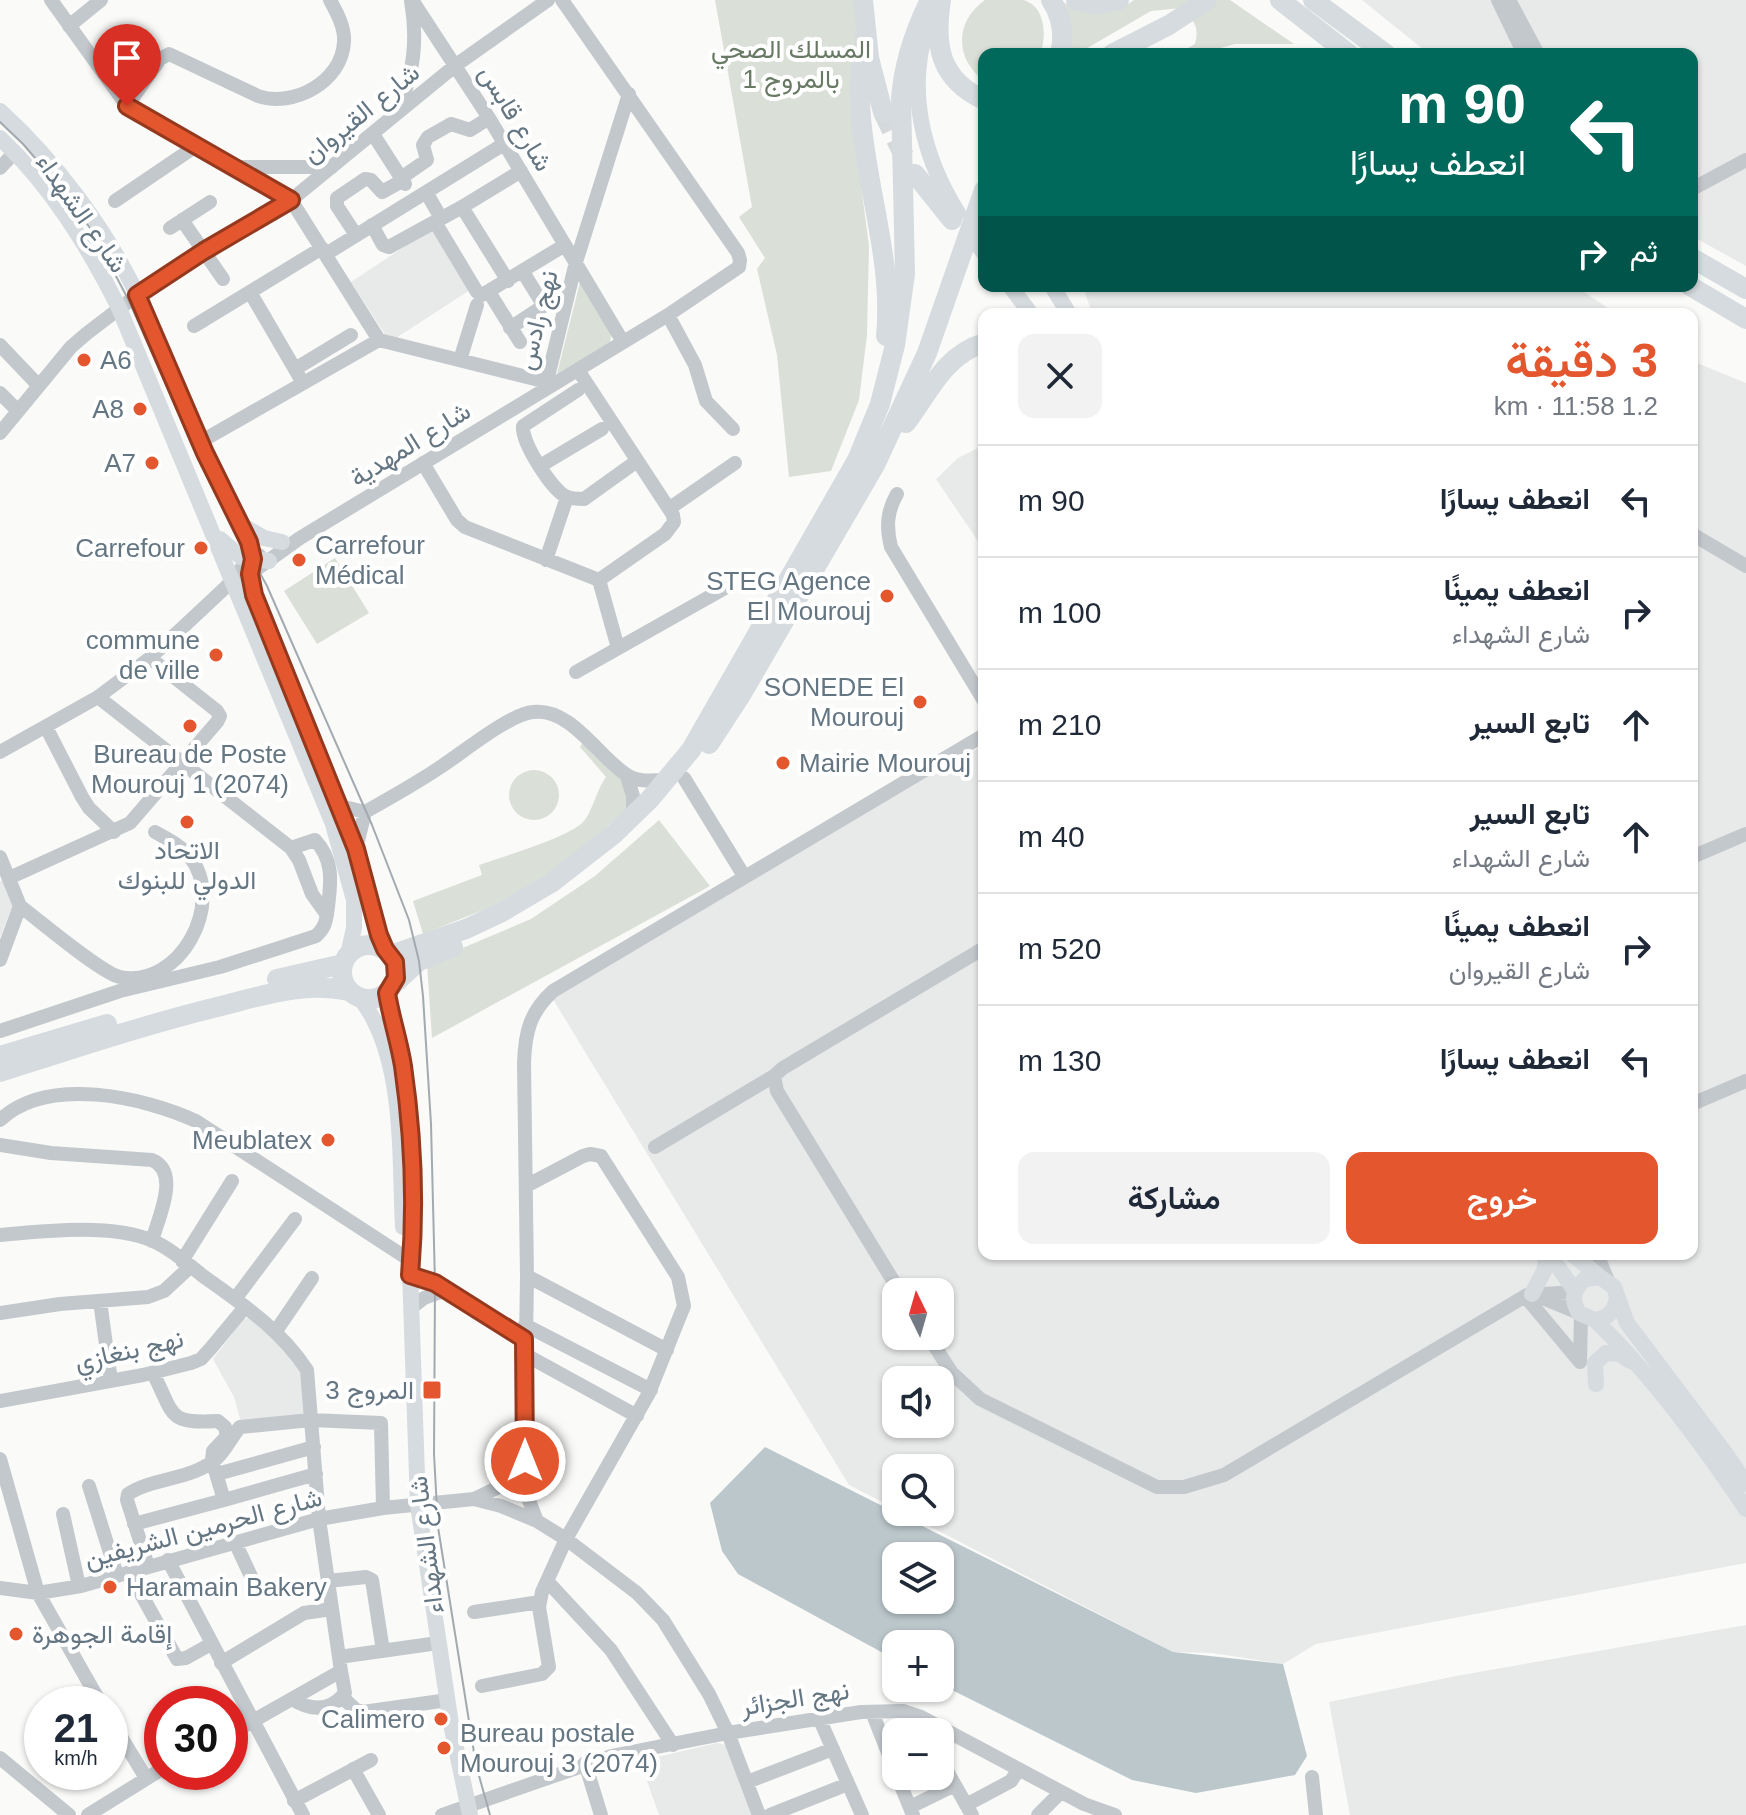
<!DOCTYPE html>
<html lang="ar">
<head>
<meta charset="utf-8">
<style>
  :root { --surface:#fff; --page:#f2f2f3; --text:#1f2937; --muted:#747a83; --line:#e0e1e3; --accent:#e4572e }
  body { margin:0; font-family:Helvetica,Vazirmatn,sans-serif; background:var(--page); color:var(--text); direction:rtl; height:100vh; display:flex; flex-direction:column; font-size:30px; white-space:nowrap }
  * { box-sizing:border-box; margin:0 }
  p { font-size:26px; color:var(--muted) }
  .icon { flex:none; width:44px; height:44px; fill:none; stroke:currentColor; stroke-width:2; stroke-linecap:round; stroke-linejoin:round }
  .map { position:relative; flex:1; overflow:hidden; direction:ltr }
  .side { position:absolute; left:978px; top:308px; width:720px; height:952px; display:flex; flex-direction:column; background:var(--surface); border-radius:16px; box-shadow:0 2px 6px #0004; direction:rtl }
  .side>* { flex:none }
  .hud { position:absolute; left:978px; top:48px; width:720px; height:244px; border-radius:16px; box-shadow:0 2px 6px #0004; direction:rtl; background:#00695c; color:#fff; overflow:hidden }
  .needle { width:52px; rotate:355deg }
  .tools { position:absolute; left:882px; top:1278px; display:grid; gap:16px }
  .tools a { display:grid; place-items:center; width:72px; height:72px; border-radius:16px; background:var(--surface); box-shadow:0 2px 6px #0004; font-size:40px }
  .speed { position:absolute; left:24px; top:1686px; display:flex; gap:16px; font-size:40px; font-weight:700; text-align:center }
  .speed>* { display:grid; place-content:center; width:104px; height:104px; border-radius:50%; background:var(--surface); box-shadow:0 2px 6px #0004; line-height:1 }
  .speed small { font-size:20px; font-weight:400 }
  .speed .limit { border:12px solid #d22; background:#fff; color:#111 }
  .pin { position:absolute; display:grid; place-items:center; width:68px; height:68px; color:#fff; margin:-82px -34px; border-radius:50% 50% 50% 0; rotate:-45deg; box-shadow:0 0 8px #0007 }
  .pin .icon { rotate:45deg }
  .me { position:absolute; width:88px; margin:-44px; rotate:0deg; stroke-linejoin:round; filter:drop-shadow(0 0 6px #0008) }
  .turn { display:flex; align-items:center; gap:28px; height:168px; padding:0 40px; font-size:36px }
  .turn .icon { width:104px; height:104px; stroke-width:2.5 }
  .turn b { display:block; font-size:56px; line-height:68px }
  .then { display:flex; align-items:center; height:76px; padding:0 40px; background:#0003; gap:16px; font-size:30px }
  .round { display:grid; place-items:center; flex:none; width:84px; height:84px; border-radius:16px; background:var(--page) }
  .summary { display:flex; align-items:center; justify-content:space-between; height:136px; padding:0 40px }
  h1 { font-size:48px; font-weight:600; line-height:60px; color:var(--accent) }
  .action { display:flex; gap:16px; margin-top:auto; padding:16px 40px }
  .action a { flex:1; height:92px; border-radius:16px; background:var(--accent); color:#fff; font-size:32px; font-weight:600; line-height:92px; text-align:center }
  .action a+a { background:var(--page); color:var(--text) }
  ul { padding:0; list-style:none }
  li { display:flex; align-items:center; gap:24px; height:112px; padding:0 40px; border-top:2px solid var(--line) }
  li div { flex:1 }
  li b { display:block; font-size:30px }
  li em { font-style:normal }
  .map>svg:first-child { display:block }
</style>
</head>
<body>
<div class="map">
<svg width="1746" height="1815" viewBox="0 0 1746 1815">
  <rect width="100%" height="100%" fill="#fafaf8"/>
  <!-- built -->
  <path fill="#e8e9e9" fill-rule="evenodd" d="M1362 0H1746V266L1692 236V54H1429Z
    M434 227 473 288 390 342 351 282Z
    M1083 286H1575L1617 314H1092Z
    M1692 361 1746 383V1563L1316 1644 1283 1664 1212 1653 1173 1652 902 1512H940V1468H896V1509L849 1485 551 996 772 863 984 745V1254H1692ZM896 1292H940V1336H896ZM896 1380H940V1424H896Z
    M984 445V550L936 479 958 458Z
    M4 880 13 905 0 937V881Z
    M254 1317 298 1359 310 1415 241 1422 234 1397 213 1359 243 1319Z
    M1746 1625V1815H1350L1329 1702 1456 1676Z
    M717 1743 726 1745 755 1815H659L640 1761Z"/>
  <!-- green -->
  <path fill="#dadfd7" d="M715 0H856V119L861 185 869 246 867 335 859 400 831 471 789 477 777 355 757 269 765 258 739 217 752 207Z
    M985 0C996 0 1012 0 1023 0 1046 6 1047 37 1040 54H984V81C955 59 954 22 985 0Z
    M1060 0 1074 9 1125 6 1134 0H1230L1294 44H1235L1198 54H1178L1195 44C1200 26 1193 19 1181 8L1151 11 1077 54H1066Z
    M580 282 611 335 610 344 557 374Z
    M335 558 369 613 317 644 284 591Z
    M583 742 623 780 628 790 627 808 571 860 493 906 423 934 413 901 482 875 479 865C501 857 571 837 584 821 592 812 597 789 606 777L580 747Z
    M509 795a25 25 0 1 1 50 0a25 25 0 1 1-50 0Z
    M659 820 710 886 432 1038 427 963 531 919 595 876Z"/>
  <!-- water -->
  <path fill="#bbc7cb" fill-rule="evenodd" d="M765 1447 1173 1652 1283 1664 1307 1756 1295 1775 1196 1793 1132 1780 940 1684V1644H896V1660L738 1574 722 1551 710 1503ZM896 1556H940V1600H896Z"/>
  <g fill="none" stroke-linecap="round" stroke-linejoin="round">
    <!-- highway-tunnel -->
    <path stroke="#d5d9db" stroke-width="20" stroke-dasharray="20 10" stroke-linecap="butt" d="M883 112 904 156"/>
    <!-- minor -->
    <path stroke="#c3c8cc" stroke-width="14" d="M51 0 127 106 291 200 379 340 547 382
      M412 0 489 118 623 342
      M1498 0 1524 54
      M1509 0 1538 54
      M69 26 101 0
      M127 106 160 59 169 54 258 96C293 108 342 82 344 42 345 27 337 13 330 0
      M396 113C414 77 418 40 411 1
      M373 134 405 184
      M237 167H332
      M0 168 15 152
      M401 178 427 160 423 145 428 137 451 124 470 130 489 118
      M1692 189 1746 160
      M426 192 441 218
      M115 201 196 146
      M462 207 508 281
      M182 220 223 279
      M435 222 477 292 482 295 565 245
      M372 225 383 245 389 247 462 207 521 171
      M170 228 210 202
      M356 235 337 206V198L365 179 371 180 382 192 402 181
      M326 254 504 144
      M523 272 544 306
      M250 292 303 383
      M489 292 520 342
      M668 315 695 365 706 401 733 429
      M194 326 322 248
      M510 328 569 289
      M0 345 39 386
      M460 360 477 305
      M295 369 351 335
      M545 389 576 262 629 94
      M578 390 523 426C521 442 551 488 565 496 571 499 577 499 584 499L637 461
      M0 393 18 411
      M0 433 71 347 86 334 137 295 204 251 291 200 456 65 548 0
      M200 442 379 340
      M423 463 457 520 465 527 599 580 665 534 674 522 673 515 578 370
      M540 466 602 429
      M897 494C887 511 886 527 891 547L984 701
      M670 508 735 463
      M1692 534 1746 566
      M546 560 567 497
      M599 580 618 648
      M227 586 258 568 300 538 668 315 739 267 740 260 738 253 562 0
      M576 672 725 588
      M98 697 291 848 299 860 312 894 327 915
      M46 727 82 797 89 808 114 832
      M0 752 98 697 150 658 227 586 244 565 259 555
      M627 776 633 796V816
      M684 778 744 876
      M340 806 365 812C390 798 415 784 439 768 461 754 509 714 533 712 571 707 599 758 627 775 639 783 656 781 669 779
      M356 849 365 812
      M0 857 20 906 0 960
      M1692 857 1746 834
      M9 878 130 823 217 722 220 716 217 711 150 658
      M20 906C40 921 101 973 120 977 180 989 226 903 190 857 182 846 167 839 155 832
      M0 1031 120 991 220 967 316 936C326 927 326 920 328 907 331 882 334 860 315 840L291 848
      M1692 1104 1746 1081
      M0 1120C47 1075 144 1097 196 1121L405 1257H413
      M0 1145 51 1153 152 1160C181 1172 158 1218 152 1241
      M655 1147 774 1076
      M0 1235C43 1231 113 1223 153 1241 170 1248 188 1264 203 1276 242 1304 280 1329 307 1370L319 1519 341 1671 230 1734
      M1597 1254 1608 1281
      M182 1261 232 1181
      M410 1275 435 1283 524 1339
      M527 1276 667 1350
      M900 1292 777 1091 774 1076 783 1068 984 948
      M1525 1296 1580 1362
      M1538 1296 1579 1313
      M235 1299 295 1219
      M100 1301 111 1381
      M411 1308 424 1298 446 1290
      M0 1313 60 1304 148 1297 164 1291 191 1266
      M525 1325 651 1390
      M276 1331 312 1278
      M928 1336 952 1373 980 1399 1157 1487H1184L1224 1475 1527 1295 1575 1292
      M524 1354 637 1416
      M1580 1362 1581 1314
      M153 1373C175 1416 167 1424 218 1421L225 1427 227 1436 213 1451 212 1460 224 1500 316 1474
      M0 1401 143 1375 191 1363 201 1359 211 1348 245 1307
      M0 1459 38 1593 101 1704
      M217 1474 314 1447
      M89 1486 117 1575
      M474 1499 501 1486 525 1461
      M63 1514 79 1586
      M537 1521 528 1498 524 1475 527 1276 524 1063C525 1032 530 1012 553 991L984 735
      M134 1524 224 1500
      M235 1542 255 1585
      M168 1560 303 1815
      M148 1566 127 1500 128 1494C154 1477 193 1480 217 1458 226 1450 232 1436 240 1427L311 1420 381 1423 383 1508
      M129 1572 177 1659 186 1658 211 1644
      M328 1581 366 1577 372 1580 383 1651
      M547 1581 611 1650 673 1745
      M0 1588 38 1593 81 1586 319 1519 383 1508 474 1499 501 1506 537 1521 566 1539 637 1593 663 1620 709 1694 728 1733 759 1815
      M474 1612 540 1602
      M339 1657 438 1643
      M221 1663 304 1613 332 1609
      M482 1686 542 1674 549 1667 539 1607 542 1592 566 1539 649 1393 684 1306 678 1277 601 1156 590 1154 583 1156 526 1186
      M342 1697 356 1710 363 1712 448 1700
      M292 1699C311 1711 330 1712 345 1693L341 1671
      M872 1712 896 1773
      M819 1718 862 1815
      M110 1719 146 1778
      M0 1758 69 1815
      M940 1759 972 1815
      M585 1763 601 1815
      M353 1769 379 1815
      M897 1776 913 1815
      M1312 1777 1316 1815
      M747 1782 833 1749
      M294 1801 371 1760
      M966 1805 1011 1781 1019 1769
      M910 1807 955 1785
      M88 1815 162 1769
      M442 1815 611 1756 728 1733 861 1712 903 1711 921 1717 1084 1804 1115 1815
      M770 1815 848 1784
      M1038 1815 1061 1792"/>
    <!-- major -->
    <path stroke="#d6dbdf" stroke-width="16" d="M927 27C906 91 923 157 958 213
      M0 111C56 162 105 228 138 296 162 346 180 398 203 448 217 482 241 512 251 547 256 563 250 577 254 595L356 849 376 926 385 949
      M0 138C51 186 88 246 119 308L333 824 354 900V928L348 955
      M974 240 984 253
      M1010 286 1031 314
      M1052 286 1069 314
      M243 526 264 538 282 542
      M220 539 241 557 269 561
      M387 993C391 1016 397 1038 402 1060 412 1116 420 1217 410 1272L418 1505 451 1724 470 1815
      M360 998C406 1057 399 1156 403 1227
      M1549 1254 1575 1291
      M1572 1254 1600 1277
      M1532 1294 1545 1269 1546 1254
      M1617 1295C1616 1310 1609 1318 1595 1320L1579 1313C1571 1300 1573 1289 1585 1279L1600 1277 1614 1287 1627 1323 1726 1454 1746 1484
      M1595 1320C1650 1373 1703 1445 1746 1509
      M1596 1384 1595 1363 1606 1353 1620 1354 1630 1361"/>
    <!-- highway -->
    <path stroke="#d6dbdf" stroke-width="20" d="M863 0 869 58 883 112
      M941 0C934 45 939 79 984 100
      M1051 0C1062 17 1065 34 1060 54
      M1076 0 1096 5 1119 0
      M1280 0 1349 54
      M1313 0 1386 54
      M866 34C842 135 896 235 886 336
      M1112 54 1169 25 1207 0
      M915 174 952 220
      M1692 258 1746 289
      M1690 286 1746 319
      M906 423C929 393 944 355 984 343
      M709 744 741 695 875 465 927 353 984 190
      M342 972a27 27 0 1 1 54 0a27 27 0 1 1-54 0Z
      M391 955 466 929 502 912 551 883 614 834 650 799 691 750 857 460 880 404 895 345 905 274 901 98C904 62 914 32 930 0
      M277 979 343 964
      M393 985 419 961 453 947
      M0 1056 107 1024
      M0 1072C72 1049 144 1025 217 1007 262 996 303 981 349 991"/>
    <!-- tram -->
    <path stroke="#a2aab0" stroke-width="2" d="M0 122 23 144 54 180 93 232 129 301 202 466 267 586 372 825 409 920 419 961 423 996 431 1124 435 1283 434 1454 438 1527 476 1765 490 1815"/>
  </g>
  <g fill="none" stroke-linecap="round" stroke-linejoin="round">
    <!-- route casing -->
    <g stroke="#94391e" stroke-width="20">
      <path id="route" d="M127 106 291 200 204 251 137 295 205 453 249 542 253 559 250 574 254 595 356 849 379 935 385 949 395 962 396 978 387 993C391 1018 399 1041 403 1066 413 1135 416 1206 410 1275L435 1283 524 1339 525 1461"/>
    </g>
    <!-- route -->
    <use href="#route" stroke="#e4572e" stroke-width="14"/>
  </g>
  <!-- markers -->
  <g fill="#e4572e" stroke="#fff" stroke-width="3">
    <circle cx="84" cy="360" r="8"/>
    <circle cx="140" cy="409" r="8"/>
    <circle cx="152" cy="463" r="8"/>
    <circle cx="201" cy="548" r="8"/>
    <circle cx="299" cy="560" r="8"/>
    <circle cx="887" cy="596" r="8"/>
    <circle cx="216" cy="655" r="8"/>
    <circle cx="920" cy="702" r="8"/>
    <circle cx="190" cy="726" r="8"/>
    <circle cx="783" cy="763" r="8"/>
    <circle cx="187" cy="822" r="8"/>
    <circle cx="328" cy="1140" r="8"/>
    <rect x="422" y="1380" width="20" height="20" rx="4"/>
    <circle cx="110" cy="1587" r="8"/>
    <circle cx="16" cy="1634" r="8"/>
    <circle cx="441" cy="1719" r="8"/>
    <circle cx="444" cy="1748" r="8"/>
  </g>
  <g text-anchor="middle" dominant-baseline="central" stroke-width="8" stroke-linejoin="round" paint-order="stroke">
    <!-- park labels -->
    <g font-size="26" fill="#687a64" stroke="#fff">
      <text x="791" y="49">المسلك الصحي<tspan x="791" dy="30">بالمروج 1</tspan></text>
    </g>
    <!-- street labels -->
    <g font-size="26" fill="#657683" stroke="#fff">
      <text transform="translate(361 113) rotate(-39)">شارع القيروان</text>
      <text transform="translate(516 118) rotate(59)">شارع قابس</text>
      <text transform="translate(82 213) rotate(55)">شارع الشهداء</text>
      <text transform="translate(537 320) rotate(-76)">نهج رادس</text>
      <text transform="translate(410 444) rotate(-32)">شارع المهدية</text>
      <text transform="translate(129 1350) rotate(-13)">نهج بنغازي</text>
      <text transform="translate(203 1528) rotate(-15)">شارع الحرمين الشريفين</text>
      <text transform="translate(426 1545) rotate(-97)">شارع الشهداء</text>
      <text transform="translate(795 1698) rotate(-9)">نهج الجزائر</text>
    </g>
    <!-- poi labels -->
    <g font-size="26" fill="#657683" stroke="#fff" text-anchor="end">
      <text x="100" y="360" text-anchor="start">A6</text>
      <text x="124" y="409">A8</text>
      <text x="136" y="463">A7</text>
      <text x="315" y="545" text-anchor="start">Carrefour<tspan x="315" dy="30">Médical</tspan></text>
      <text x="185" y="548">Carrefour</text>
      <text x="871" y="581">STEG Agence<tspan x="871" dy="30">El Mourouj</tspan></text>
      <text x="200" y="640">commune<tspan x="200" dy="30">de ville</tspan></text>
      <text x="904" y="687">SONEDE El<tspan x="904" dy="30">Mourouj</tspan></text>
      <text x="190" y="754" text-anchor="middle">Bureau de Poste<tspan x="190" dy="30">Mourouj 1 (2074)</tspan></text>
      <text x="799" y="763" text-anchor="start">Mairie Mourouj</text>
      <text x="187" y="850" text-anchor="middle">الاتحاد<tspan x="187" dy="30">الدولي للبنوك</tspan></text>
      <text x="312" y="1140">Meublatex</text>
      <text x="414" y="1390">المروج 3</text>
      <text x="126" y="1587" text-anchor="start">Haramain Bakery</text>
      <text x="32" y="1634" text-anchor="start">إقامة الجوهرة</text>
      <text x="425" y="1719">Calimero</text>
      <text x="460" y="1733" text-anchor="start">Bureau postale<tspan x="460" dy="30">Mourouj 3 (2074)</tspan></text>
    </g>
  </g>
</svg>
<div class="tools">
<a><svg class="needle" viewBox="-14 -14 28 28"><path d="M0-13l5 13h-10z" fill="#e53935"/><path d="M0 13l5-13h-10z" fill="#747a83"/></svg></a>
<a><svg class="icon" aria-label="sound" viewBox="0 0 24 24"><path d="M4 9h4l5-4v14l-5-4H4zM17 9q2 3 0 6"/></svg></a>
<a><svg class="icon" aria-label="search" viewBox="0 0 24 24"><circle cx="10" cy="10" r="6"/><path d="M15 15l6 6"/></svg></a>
<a><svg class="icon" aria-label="layers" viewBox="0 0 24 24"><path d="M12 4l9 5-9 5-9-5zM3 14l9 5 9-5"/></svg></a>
<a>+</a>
<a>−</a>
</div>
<div class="speed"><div>21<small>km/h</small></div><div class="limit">30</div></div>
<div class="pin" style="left:127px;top:106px;background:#d93025"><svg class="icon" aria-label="arrive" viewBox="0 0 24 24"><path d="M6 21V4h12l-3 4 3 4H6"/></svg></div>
<svg class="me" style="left:525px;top:1461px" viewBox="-20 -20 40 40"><circle r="17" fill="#e4572e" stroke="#fff" stroke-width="3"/><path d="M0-11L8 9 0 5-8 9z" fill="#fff"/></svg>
<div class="hud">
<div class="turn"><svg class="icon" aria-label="left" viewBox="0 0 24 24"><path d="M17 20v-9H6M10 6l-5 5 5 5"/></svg><div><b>90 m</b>انعطف يسارًا</div></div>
<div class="then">ثم<svg class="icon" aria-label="right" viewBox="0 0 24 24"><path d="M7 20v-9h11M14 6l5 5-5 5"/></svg></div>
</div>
<section class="side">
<div class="summary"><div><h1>3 دقيقة</h1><p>1.2 km · 11:58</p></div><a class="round"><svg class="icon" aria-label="close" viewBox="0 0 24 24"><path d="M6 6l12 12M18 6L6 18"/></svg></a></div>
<ul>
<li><svg class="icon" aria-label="left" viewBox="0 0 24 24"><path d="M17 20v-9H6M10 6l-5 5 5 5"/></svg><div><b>انعطف يسارًا</b></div><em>90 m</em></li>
<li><svg class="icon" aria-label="right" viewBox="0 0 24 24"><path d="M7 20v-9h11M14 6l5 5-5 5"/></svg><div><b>انعطف يمينًا</b><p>شارع الشهداء</p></div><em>100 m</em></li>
<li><svg class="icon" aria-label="ahead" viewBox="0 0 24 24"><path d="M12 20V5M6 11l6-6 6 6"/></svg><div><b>تابع السير</b></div><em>210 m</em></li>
<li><svg class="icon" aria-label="ahead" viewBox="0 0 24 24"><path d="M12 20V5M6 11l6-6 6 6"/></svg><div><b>تابع السير</b><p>شارع الشهداء</p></div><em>40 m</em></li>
<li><svg class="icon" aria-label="right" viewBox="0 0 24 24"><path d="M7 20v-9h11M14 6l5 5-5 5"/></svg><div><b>انعطف يمينًا</b><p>شارع القيروان</p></div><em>520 m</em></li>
<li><svg class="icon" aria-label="left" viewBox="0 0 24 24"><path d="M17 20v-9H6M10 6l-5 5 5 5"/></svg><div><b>انعطف يسارًا</b></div><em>130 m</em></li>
</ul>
<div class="action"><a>خروج</a><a>مشاركة</a></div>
</section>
</div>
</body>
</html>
